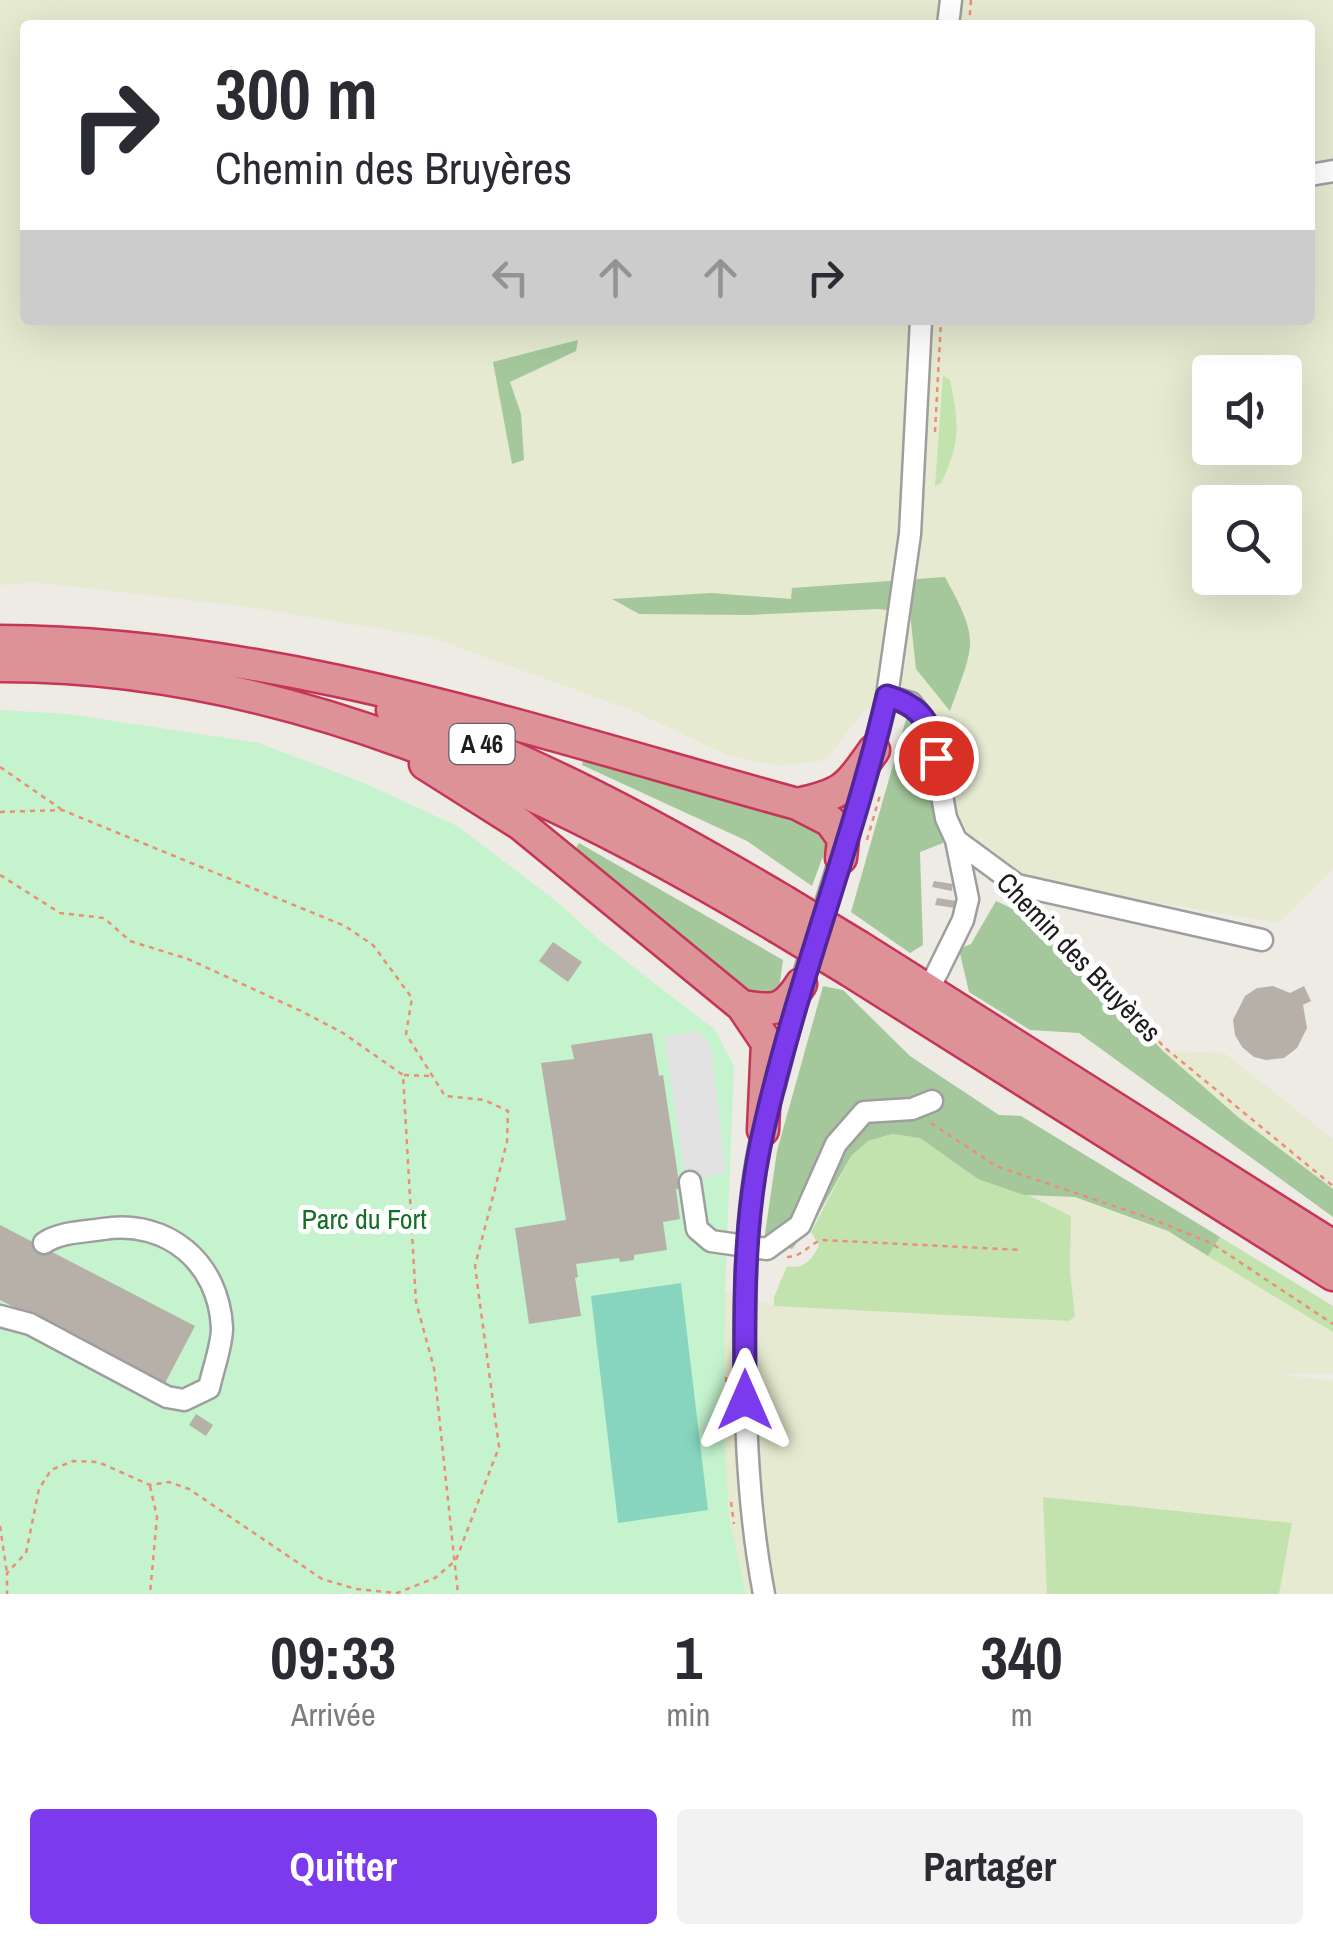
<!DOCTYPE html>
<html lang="fr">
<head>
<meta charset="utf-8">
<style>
  :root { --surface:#fff; --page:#f2f2f3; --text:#2b2b33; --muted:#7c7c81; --accent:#7c3aed }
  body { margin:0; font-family:"Archivo Narrow",sans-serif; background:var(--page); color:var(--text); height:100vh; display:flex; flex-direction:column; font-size:38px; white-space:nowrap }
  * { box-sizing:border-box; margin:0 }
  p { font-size:32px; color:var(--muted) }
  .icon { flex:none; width:55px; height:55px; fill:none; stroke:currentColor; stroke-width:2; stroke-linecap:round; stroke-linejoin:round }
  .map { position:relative; height:1594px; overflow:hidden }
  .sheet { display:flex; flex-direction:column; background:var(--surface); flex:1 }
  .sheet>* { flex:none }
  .banner { position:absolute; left:20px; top:20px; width:1295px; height:305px; border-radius:10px; box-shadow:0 10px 40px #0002; background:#fff; color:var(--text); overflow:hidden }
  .controls { position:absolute; left:1192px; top:355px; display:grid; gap:20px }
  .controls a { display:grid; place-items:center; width:110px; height:110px; border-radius:10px; background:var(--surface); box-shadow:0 10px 40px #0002; font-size:50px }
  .pin { position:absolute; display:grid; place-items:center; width:85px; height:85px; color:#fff; margin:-42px; border:5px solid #fff; border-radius:50%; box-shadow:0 2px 10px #0007 }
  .me { position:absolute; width:110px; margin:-55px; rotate:0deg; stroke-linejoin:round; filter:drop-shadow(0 0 8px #0008) }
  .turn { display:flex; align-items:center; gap:35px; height:210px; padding:0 30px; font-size:45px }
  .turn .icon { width:130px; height:130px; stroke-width:2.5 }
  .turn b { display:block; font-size:70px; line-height:85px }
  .lanes { display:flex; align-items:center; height:95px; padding:0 30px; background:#0003; justify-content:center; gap:50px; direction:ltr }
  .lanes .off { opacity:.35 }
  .eta { display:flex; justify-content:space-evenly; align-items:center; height:170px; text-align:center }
  .eta b { font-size:60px; font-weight:700; line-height:70px }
  .primary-button { display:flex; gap:20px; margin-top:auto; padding:20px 30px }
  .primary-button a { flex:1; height:115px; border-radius:10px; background:var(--accent); color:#fff; font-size:40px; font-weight:700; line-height:115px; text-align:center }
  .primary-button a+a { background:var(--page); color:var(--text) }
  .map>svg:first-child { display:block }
</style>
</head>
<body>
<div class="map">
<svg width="1333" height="1594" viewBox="0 0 1333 1594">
  <rect width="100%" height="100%" fill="#edebe3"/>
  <!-- farmland -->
  <path fill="#e5ead0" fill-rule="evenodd" d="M0 0H1333V869L1279 923 1024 880 958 827 940 739 919 718 865 709 826 760 778 766 727 755 634 711 430 637 250 607 33 582 0 585ZM25 25H1310V320H25ZM1210 372H1285V448H1210ZM1210 502H1285V578H1210Z
    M1163 1051 1224 1053 1333 1139V1189L1238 1117Z
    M1024 1195 1075 1197 1168 1231 1333 1332V1374H1277L1333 1381V1594H1279L1292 1524 1044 1497 1047 1594H746L729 1517 724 1431 725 1291 774 1306 1069 1321 1075 1315 1070 1272 1071 1216Z"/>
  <!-- grass -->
  <path fill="#c2e3ae" d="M943 376 950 380C959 424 961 442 941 483L935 486Z
    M892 1134 920 1138 978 1179 1032 1197 1071 1216 1070 1272 1075 1316 1069 1321 774 1306V1297L787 1266C804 1270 813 1259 819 1245L811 1232 851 1156 868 1141Z
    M1220 1237 1333 1306V1332L1208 1256Z
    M1043 1497 1292 1523 1279 1594H1047Z"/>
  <!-- forest -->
  <path fill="#a4c89c" d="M578 340 576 351 510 382 521 414 524 460 512 464 493 362Z
    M945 577C981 643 974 643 950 711L916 669 910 613 879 609 748 615 639 614 612 599 711 593 791 599 792 588Z
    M907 716 919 718 943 843 920 852 923 945 910 953 851 912Z
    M584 757 807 819 827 845 812 886 747 841 582 765Z
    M579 843 783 960 779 989 765 999 738 990 573 853Z
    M996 901 1043 923 1163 1051 1238 1117 1333 1189V1217L1079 1033 1030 1030 969 992 959 949 971 944Z
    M823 986 843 990 910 1056 999 1115 1021 1116 1220 1237 1208 1256 1168 1231 1075 1197 1024 1195 978 1179 920 1138 892 1134 868 1141 851 1156 818 1215 792 1249 764 1241 777 1151Z"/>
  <!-- park -->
  <path fill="#c4f3cd" d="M0 710 68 714 259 743 364 783 457 826 556 901 605 945 715 1030 734 1066 725 1291 724 1431 729 1517 746 1594H0Z"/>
  <!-- pitch -->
  <path fill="#88d5bf" d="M681 1283 708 1510 618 1523 591 1296Z"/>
  <!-- parking -->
  <path fill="#e1e1e1" d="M697 1031 711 1045 726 1173 686 1182 664 1037Z"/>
  <!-- building -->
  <path fill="#b6b0a9" d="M934 881 953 884 952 891 932 887Z
    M937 898 957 901 955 908 935 905Z
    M553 942 582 962 568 982 539 961Z
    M1273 986 1290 993 1304 986 1311 1001 1303 1005 1307 1028 1297 1048 1284 1058 1266 1060 1254 1057 1242 1047 1235 1035 1233 1020 1245 996 1257 988Z
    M652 1033 659 1076 663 1075 680 1189H676L680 1219 663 1222 667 1250 634 1255V1260L620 1262 619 1258 576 1264 578 1277 575 1278 581 1316 529 1324 515 1228 566 1220 541 1063 574 1059 571 1045Z
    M0 1225 195 1326 164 1385 0 1300Z
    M196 1414 213 1425 206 1436 189 1425Z"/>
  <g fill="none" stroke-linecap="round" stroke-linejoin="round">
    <!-- minor casing -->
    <g stroke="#9e9e9e" stroke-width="25">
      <path id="minor" d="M948 25 951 0
        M1310 175 1333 171
        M887 696 911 703 930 727 946 818 956 840 1017 885 1262 940
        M928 991 963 920 968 899 956 840
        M775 1085 801 984 874 750 887 696 910 534 921 320
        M690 1182 697 1229 711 1241 767 1249 800 1225 836 1144 864 1112 912 1109 932 1101
        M0 1316 30 1324 167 1397 184 1400 209 1388C213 1369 222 1346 222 1328 219 1262 167 1219 103 1229 83 1232 60 1232 44 1243
        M764 1594C748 1510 745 1426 745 1340 745 1266 747 1191 766 1118"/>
    </g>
    <!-- highway casing -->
    <g stroke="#c63557" stroke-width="35">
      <path id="highway" d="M0 641C275 642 535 732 797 804L830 821 843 839 841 858
        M0 666C282 665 540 785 777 927
        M392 710C531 757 659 827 784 901
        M425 764 520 824 742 1006 767 1043 763 1130
        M797 804C844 794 847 788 874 750
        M860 947 1333 1246
        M850 971 1333 1275
        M742 1006C774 1011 783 1012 801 984"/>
    </g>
    <!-- path -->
    <path stroke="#ec8e76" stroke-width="2.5" stroke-dasharray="5 5" stroke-linecap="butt" d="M969 25 971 0
      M935 432 941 320
      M0 767 61 809
      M0 812 62 810 345 926 373 945 412 998 406 1034 445 1096 484 1100 508 1111 507 1142 475 1266 499 1447 456 1560 435 1578 397 1593 356 1589 322 1579 189 1489 169 1482 150 1485 98 1462 73 1461 51 1470 39 1489 26 1553 7 1573V1594
      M867 840 880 795
      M0 875 60 913 104 918 130 941 188 959 301 1011 343 1033 403 1075 416 1302 434 1368 458 1594
      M1038 908 1164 1047 1333 1186
      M404 1075 430 1076
      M931 1123 996 1166 1149 1218 1211 1243 1333 1324
      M787 1257C804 1257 809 1242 824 1240L1022 1250
      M726 1377 727 1429
      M150 1486 157 1517 150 1594
      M731 1502 734 1524
      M0 1526 7 1573"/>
    <!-- minor -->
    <use href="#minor" stroke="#fff" stroke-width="20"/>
    <!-- highway -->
    <use href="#highway" stroke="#dd9298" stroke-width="30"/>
    <!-- highway-bridge casing -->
    <g stroke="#c63557" stroke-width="35" stroke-linecap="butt">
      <path id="highway-bridge" d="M784 901 860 947
        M777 927 850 971"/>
    </g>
    <!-- highway-bridge -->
    <use href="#highway-bridge" stroke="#dd9298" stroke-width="30"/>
  </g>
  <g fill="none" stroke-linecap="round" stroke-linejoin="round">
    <!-- route casing -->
    <g stroke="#51269a" stroke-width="25">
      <path id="route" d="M745 1400C744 1309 743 1217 764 1128 797 982 853 842 887 696 923 707 930 722 936 758"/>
    </g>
    <!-- route -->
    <use href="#route" stroke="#7c3aed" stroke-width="18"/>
  </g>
  <g text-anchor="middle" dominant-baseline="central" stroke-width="10" stroke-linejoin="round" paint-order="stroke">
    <!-- shield labels -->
    <rect fill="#fff" stroke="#616161" stroke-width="2.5" x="449.5" y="724" width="65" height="40" rx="8"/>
    <g font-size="25" font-weight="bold" fill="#1d1d1d">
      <text x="482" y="744">A 46</text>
    </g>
    <!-- street labels -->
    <g font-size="28" fill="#1d1d1d" stroke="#fff">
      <text transform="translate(1079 957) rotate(46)">Chemin des Bruyères</text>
    </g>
    <!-- park labels -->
    <g font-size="28" fill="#166f27" stroke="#fff">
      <text x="364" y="1219">Parc du Fort</text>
    </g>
  </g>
</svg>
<div class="controls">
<a><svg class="icon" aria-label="sound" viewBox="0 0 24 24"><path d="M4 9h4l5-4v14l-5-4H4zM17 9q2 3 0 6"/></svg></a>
<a><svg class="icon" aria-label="search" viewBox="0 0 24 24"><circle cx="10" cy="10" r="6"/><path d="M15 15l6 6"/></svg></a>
</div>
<div class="pin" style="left:936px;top:758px;background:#d93025"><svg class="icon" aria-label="arrive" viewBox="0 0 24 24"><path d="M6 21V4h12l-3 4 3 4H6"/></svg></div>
<svg class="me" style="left:745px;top:1400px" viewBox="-20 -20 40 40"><path d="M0-17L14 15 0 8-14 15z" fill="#7c3aed" stroke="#fff" stroke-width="4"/></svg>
<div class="banner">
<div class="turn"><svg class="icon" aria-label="right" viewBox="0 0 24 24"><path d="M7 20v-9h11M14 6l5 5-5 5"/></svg><div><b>300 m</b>Chemin des Bruyères</div></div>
<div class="lanes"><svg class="icon off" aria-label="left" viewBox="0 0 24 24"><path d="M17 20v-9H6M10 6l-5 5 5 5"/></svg><svg class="icon off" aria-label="ahead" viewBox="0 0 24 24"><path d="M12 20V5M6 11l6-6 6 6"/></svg><svg class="icon off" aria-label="ahead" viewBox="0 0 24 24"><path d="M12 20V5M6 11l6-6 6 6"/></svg><svg class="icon" aria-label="right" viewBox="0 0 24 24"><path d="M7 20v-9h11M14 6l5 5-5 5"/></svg></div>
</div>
</div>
<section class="sheet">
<div class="eta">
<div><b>09:33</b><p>Arrivée</p></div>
<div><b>1</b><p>min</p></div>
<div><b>340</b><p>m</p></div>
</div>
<div class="primary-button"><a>Quitter</a><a>Partager</a></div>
</section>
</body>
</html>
